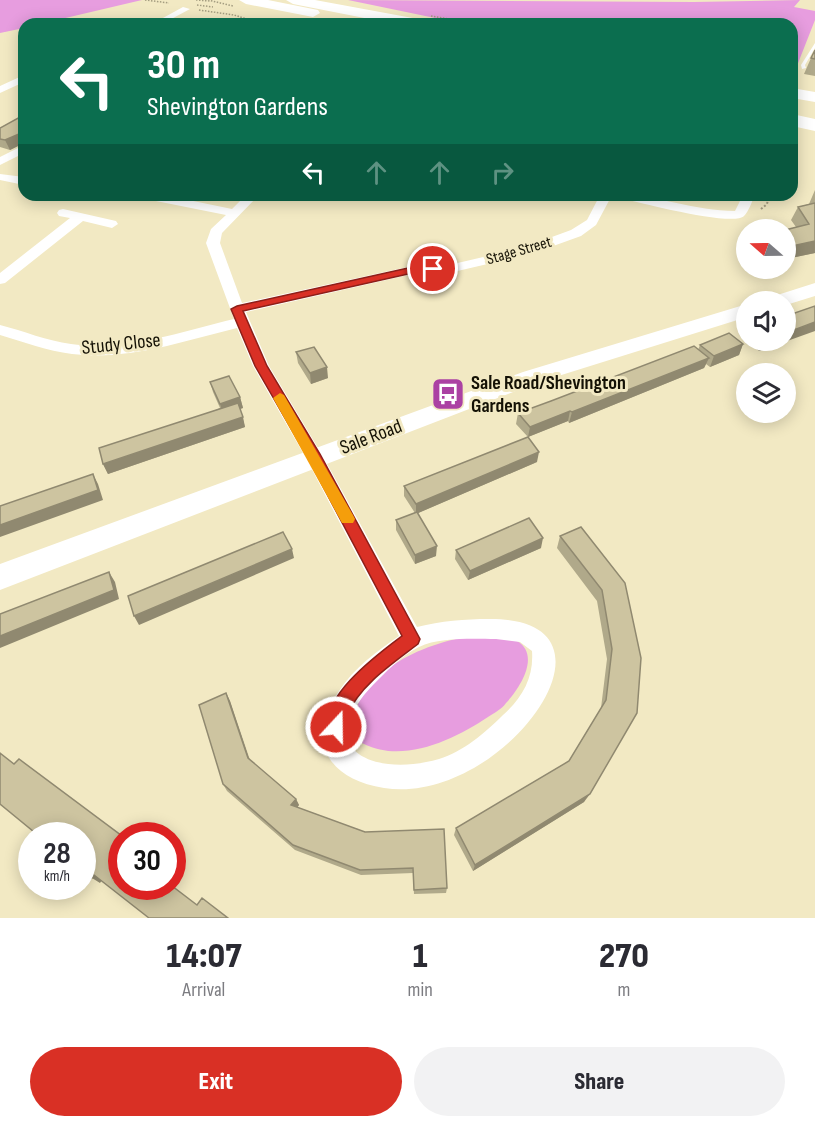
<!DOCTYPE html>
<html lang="en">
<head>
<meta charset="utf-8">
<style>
  :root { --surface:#fff; --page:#f2f2f3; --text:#2b2b33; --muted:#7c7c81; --accent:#d93025 }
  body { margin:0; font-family:"Sofia Sans Condensed",sans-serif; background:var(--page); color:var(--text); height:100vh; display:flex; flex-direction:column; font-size:22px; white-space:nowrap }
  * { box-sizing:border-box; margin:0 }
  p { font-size:20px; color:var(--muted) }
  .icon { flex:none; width:33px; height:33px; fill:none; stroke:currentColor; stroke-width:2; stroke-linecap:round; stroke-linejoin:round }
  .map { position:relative; height:918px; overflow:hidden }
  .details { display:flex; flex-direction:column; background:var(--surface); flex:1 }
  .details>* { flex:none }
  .banner { position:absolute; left:18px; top:18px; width:780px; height:183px; border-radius:18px; box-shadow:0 3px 15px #0003; background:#0b6e4f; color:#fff; overflow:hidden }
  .needle { width:39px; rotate:290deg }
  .controls { position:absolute; left:736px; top:219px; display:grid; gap:12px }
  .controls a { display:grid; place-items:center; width:60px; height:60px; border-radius:50%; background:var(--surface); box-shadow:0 3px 15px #0003; font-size:30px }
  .speed { position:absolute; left:18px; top:822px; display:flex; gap:12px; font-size:30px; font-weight:700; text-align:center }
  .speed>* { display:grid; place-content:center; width:78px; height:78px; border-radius:50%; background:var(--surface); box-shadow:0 3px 15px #0003; line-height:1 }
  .speed small { font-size:15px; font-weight:400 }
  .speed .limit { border:9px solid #d22; background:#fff; color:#111 }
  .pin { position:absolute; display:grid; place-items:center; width:51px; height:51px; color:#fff; margin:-26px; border:3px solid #fff; border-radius:50%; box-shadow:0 2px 6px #0007 }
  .me { position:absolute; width:66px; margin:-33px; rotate:21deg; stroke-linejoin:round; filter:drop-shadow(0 0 4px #0008) }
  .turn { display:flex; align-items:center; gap:21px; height:126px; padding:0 30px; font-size:27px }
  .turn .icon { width:78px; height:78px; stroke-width:2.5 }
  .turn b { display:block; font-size:42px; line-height:51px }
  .lanes { display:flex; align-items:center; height:57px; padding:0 30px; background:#0003; justify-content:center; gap:30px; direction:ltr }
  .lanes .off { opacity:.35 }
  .eta { display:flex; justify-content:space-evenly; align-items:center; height:102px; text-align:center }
  .eta b { font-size:36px; font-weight:800; line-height:42px }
  .cta { display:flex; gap:12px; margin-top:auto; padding:12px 30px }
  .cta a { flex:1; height:69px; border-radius:36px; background:var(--accent); color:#fff; font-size:24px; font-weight:800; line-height:69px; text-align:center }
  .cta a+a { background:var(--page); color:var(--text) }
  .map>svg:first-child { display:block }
</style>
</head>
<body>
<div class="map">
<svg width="815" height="918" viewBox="0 0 815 918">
  <rect width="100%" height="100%" fill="#f2e9c3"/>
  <!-- green -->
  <path fill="#e79ddf" d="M0 0H142L40 24H24V28L0 33Z
    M348 0 694 2 800 0 794 7 815 11V20L793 76 792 24H464Z
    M481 634C492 636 508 635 517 641 541 655 520 688 506 703 502 709 494 713 488 717 455 739 404 764 364 744 359 742 355 735 351 731 357 668 427 642 481 634Z"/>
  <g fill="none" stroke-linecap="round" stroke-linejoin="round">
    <!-- path-far1 -->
    <path stroke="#a49d80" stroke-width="1.5" stroke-dasharray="1.5 1.5" stroke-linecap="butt" d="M145 0 169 3
      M196 0 210 1
      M208 0 233 6
      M197 5 213 7
      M199 10 234 15 263 24
      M431 16 479 24"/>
    <!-- path -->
    <path stroke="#a49d80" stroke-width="2" stroke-dasharray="2 2" stroke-linecap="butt" d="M761 209 767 204 769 195"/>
    <!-- lane -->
    <path fill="#fff" fill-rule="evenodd" d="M104 18 139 23 141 24H130L103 20Z
      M815 43V48L805 65 806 68 802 69 801 65Z"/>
    <!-- street -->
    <path fill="#fff" fill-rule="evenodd" d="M183 7 190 9 162 24H152Z
      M24 75V82L0 93V86Z
      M24 145V153L0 165V157Z
      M0 174 24 177V185L0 180Z
      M140 195H164L232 209 246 195H259L222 233 220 243 242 303 417 265H449L522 248 571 230 587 220 600 195H612L596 225 581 236 531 254 449 273H417L246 312 269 366 321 453 417 627C441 621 465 619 489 619 641 618 501 807 384 788 327 779 305 740 339 691 354 668 377 651 399 636L307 460 253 366 237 328C183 341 128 361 72 354 47 351 24 342 0 335V325C24 331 47 341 71 344 126 351 181 332 234 319L206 243 211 229 226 215 146 199ZM496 639 520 642 532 651C534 678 522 698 503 715 486 732 463 752 439 759 377 777 309 752 373 685 386 672 402 655 419 647 440 637 472 639 496 639Z
      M618 195C658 195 695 211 735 211L743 195H755C752 201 749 211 744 216 733 227 642 203 624 199Z
      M63 209 116 221 118 224 112 228 83 221 5 283 0 284V273L70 218 59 216 57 213 59 210Z"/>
    <!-- secondary -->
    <path fill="#fff" fill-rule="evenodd" d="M815 283V296L786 305V302H765L768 298Z
      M747 304V317L539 382 0 590V564L523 372Z"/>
    <!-- highway -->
    <path fill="#fff" fill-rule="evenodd" d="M239 0H268L318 10 320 13 313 17 246 4Z
      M286 0H315L418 19 426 24H395L293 4Z
      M792 88 815 92V102L792 98Z
      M792 114 815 119V131L792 126Z"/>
  </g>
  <!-- wall -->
  <path fill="#b0a98a" d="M815 50V76L804 74 811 58Z
    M24 118V149L22 144 10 150 0 147V128Z
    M815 190V253L786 259V230L796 227 791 220 798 207 809 204Z
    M747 334V340H786L759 351 745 339Z
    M743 344 739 355 710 367 706 364 704 368 569 423 568 421 528 437 516 424 518 413 698 350 700 345Z
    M296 352 328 378 311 384 298 363Z
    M210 382 240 397 243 408 240 409 245 427 108 474 103 464 220 408 213 392Z
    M537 462 418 513 436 556 415 564 396 530V520L415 513 404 496V486Z
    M581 527 641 658 584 802 473 871 454 835 456 828 569 761 601 708 607 659 597 601 557 548 560 536Z
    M541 548 468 580 455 559 456 550Z
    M226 693 230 701 250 760 296 799 299 805 297 807 365 832 447 888 446 893 414 894 413 873 361 875 295 850 227 791 223 784Z"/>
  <!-- shaded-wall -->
  <path fill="#908970" d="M21 133 24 143 10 150 5 140Z
    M815 241V253L786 259 792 246Z
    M815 322V331L759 351 764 340H786V333Z
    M743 344 739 355 710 367 714 356Z
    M709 358 704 368 569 423 572 412Z
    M327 367 328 378 311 384 310 373Z
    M240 397 243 408 223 414 220 404Z
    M570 411 568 421 528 437 530 427Z
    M243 417 245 427 108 474 103 464Z
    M539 452 537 462 416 514V504Z
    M93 474 98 484 103 500 0 537V525Z
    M543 538 541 548 468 580 470 571Z
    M437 546 436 556 415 564V555Z
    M292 549 294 558 139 625 134 616Z
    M109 572 115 582 119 599 0 648V636Z
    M226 693 230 701 251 765 248 758Z
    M590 794 584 802 473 871 475 865Z
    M296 799 299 805 294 812 291 805Z
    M122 839V848L117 845Z
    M94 875 102 880 100 883 92 878Z"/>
  <!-- building -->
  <path fill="#cdc4a0" stroke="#908970" stroke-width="1.5" d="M815 50V59L811 58Z
    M20 117 24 118V145L22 144 21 133 5 140 0 139V128Z
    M815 203V241L792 246 786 242V230H785L809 224 798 207Z
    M815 306V322L786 333V316Z
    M729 333 743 344 714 356 700 345Z
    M694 346 709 358 572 412 570 411 530 427 518 413 551 401Z
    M314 347 327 367 310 373 296 352Z
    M229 376 240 397 220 404 210 382Z
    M238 403 243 417 103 464 99 448Z
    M528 437 539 452 416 504 404 486Z
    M93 474 98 490 0 525V506Z
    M417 512 437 546 415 555 396 520Z
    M529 518 543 538 470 571 456 550Z
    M581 527 625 583 641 658 637 713 590 794 475 865 456 828 569 761 606 700 612 649 602 590 560 536Z
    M283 532 292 549 134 616 128 596Z
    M109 572 114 590 0 636V614Z
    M226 693 248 758 296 799 291 805 365 832 444 829 447 888 414 890 413 868 360 870 293 845 223 784 199 705Z
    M0 753 14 764 19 759 122 836V839L117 845 122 848V886H172L197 905 202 898 228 918H149L94 875 92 878 82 870V836H39L0 804Z"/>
  <!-- route -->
  <path fill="#d93025" stroke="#8d1f18" stroke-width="1.5" d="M417 266H433L438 269 433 272H417L243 311 267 366 320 454 420 639 418 644C392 664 360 685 347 715 344 721 345 728 342 734L336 736 330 734C315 700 378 654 402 636L309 460 255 366 231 309 237 306Z"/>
  <!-- slow -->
  <path fill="#f59e0b" d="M280 393 284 395 353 515 355 519 353 523H342L273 398Z"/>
  <!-- icons -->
  <defs>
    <g id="bus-square" transform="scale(1.725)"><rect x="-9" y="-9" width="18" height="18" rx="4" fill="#ab41a3" stroke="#f2e9c3"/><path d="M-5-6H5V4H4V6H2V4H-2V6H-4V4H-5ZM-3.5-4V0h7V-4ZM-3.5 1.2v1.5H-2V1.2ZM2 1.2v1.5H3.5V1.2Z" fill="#fff"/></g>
  </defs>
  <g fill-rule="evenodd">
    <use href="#bus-square" x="448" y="394"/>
  </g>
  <g text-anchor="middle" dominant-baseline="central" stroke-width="6" stroke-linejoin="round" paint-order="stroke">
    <!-- far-street labels -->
    <g font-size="16" fill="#141105" stroke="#f2e9c3">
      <text transform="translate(519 251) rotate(-16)">Stage Street</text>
    </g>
    <!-- street labels -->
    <g font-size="20" fill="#141105" stroke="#f2e9c3">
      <text transform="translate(121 344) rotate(-6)">Study Close</text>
      <text transform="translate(371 437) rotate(-21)">Sale Road</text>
    </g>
    <!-- poi labels -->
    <g font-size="20" font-weight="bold" fill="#141105" stroke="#f2e9c3" text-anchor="start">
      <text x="471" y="383">Sale Road/Shevington<tspan x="471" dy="23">Gardens</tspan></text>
    </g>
  </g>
</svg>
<div class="controls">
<a><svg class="needle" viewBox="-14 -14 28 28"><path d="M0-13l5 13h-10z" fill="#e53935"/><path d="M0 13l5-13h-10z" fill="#7c7c81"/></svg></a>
<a><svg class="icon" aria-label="sound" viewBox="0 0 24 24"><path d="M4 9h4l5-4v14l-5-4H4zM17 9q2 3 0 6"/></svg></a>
<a><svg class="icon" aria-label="layers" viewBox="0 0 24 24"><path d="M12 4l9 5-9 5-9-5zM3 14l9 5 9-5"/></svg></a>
</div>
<div class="speed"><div>28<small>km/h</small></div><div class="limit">30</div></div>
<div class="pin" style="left:433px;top:269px;background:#d93025"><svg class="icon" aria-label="arrive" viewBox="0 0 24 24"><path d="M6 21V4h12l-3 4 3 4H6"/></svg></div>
<svg class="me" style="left:336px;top:727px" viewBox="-20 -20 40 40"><circle r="17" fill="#d93025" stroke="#fff" stroke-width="3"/><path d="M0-11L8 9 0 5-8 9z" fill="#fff"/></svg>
<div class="banner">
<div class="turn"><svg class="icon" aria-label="left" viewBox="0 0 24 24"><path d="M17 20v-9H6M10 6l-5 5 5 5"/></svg><div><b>30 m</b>Shevington Gardens</div></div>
<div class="lanes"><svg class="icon" aria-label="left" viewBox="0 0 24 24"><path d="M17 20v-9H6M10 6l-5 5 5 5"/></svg><svg class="icon off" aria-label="ahead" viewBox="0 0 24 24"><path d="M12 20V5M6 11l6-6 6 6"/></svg><svg class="icon off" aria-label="ahead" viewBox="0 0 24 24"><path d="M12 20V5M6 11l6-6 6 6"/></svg><svg class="icon off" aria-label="right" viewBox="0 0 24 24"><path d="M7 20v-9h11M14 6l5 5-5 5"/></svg></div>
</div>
</div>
<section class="details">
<div class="eta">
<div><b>14:07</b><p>Arrival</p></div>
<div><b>1</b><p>min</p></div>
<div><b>270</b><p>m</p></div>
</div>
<div class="cta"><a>Exit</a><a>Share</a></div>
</section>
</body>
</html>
